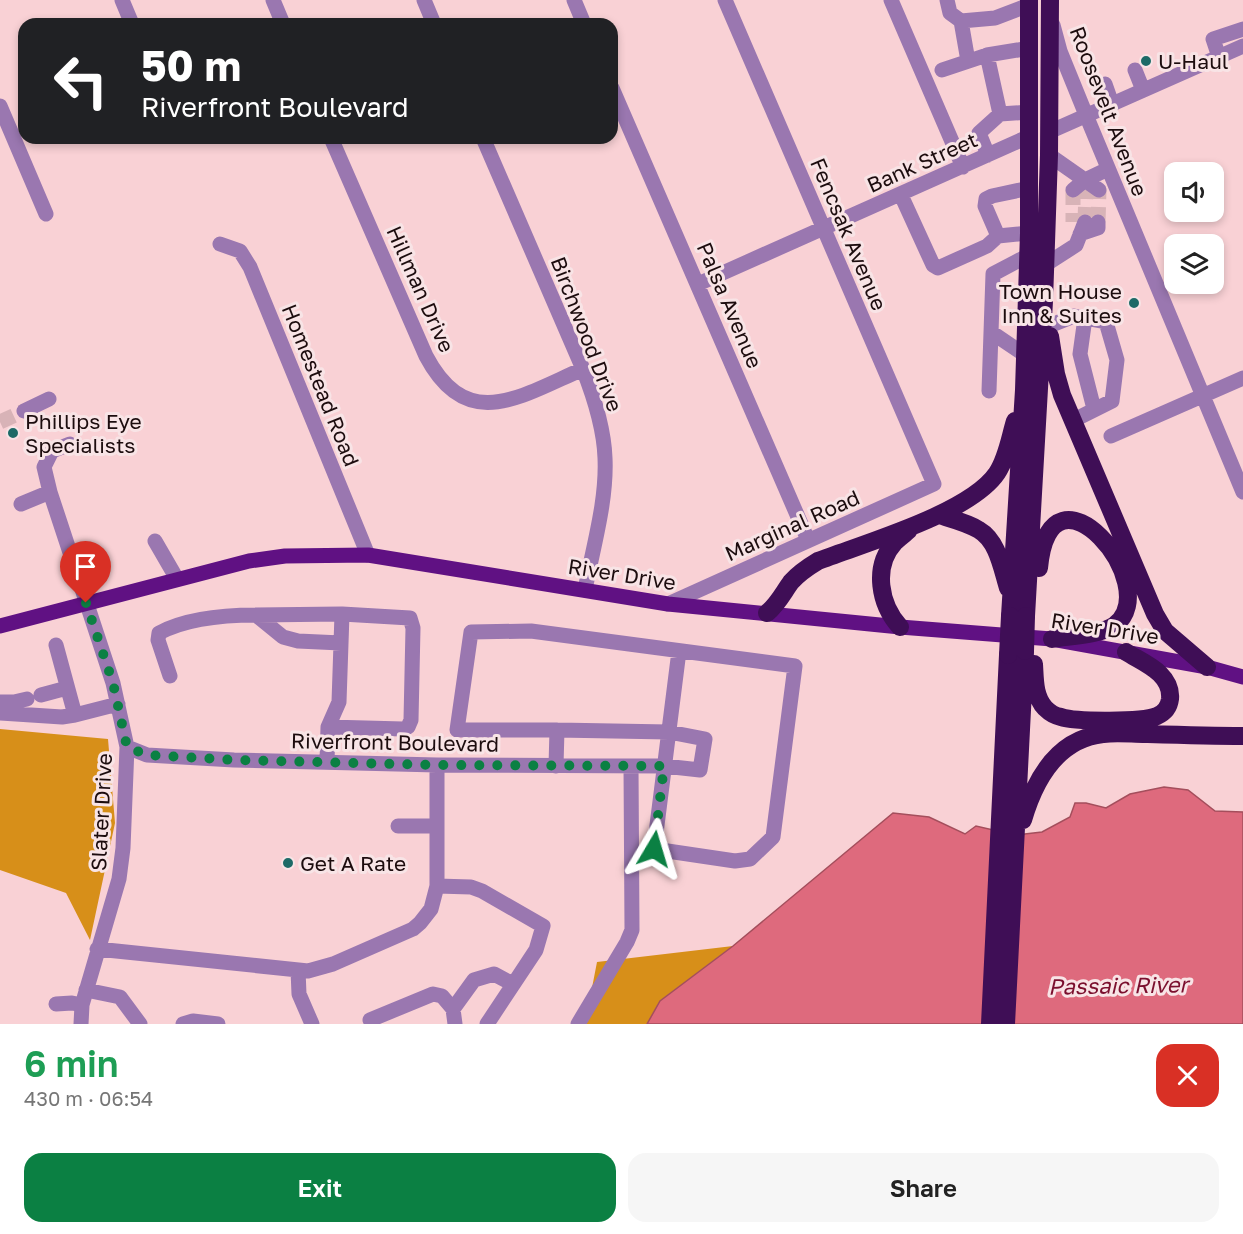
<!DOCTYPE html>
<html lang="en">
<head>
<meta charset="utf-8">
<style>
  :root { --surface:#fff; --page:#f6f6f6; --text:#222; --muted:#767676; --accent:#0b8043 }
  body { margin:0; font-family:"Golos Text",sans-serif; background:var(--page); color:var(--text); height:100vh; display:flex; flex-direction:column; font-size:22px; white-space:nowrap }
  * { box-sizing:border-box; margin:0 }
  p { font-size:20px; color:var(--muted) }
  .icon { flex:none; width:33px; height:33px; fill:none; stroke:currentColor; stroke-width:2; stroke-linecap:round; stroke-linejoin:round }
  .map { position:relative; height:1024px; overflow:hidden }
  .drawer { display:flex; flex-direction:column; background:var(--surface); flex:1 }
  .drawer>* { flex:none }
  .hud { position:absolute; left:18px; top:18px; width:600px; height:126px; border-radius:18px; box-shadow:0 3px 9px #0003; background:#202124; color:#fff; overflow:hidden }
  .fabs { position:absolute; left:1164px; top:162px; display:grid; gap:12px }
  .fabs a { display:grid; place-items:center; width:60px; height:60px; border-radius:12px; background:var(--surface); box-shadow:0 3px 9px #0003; font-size:30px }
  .pin { position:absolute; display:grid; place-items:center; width:51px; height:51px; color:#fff; margin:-62px -26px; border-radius:50% 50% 50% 0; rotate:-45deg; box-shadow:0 0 6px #0007 }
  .pin .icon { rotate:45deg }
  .me { position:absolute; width:66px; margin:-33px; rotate:7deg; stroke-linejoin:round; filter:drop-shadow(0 0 4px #0008) }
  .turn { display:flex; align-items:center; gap:21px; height:126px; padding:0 24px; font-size:27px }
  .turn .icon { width:78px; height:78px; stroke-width:2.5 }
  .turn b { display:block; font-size:42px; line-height:51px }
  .round { display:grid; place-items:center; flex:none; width:63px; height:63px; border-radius:18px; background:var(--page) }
  .headline { display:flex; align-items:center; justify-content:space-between; height:102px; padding:0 24px }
  h1 { font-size:36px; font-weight:600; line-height:45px; color:#1e9e55 }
  .primary-button { display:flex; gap:12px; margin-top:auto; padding:12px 24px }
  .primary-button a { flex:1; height:69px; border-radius:18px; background:var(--accent); color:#fff; font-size:24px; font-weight:600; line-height:69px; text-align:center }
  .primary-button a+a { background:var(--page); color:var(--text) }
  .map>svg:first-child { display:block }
</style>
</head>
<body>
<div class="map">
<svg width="1243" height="1024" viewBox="0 0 1243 1024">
  <rect width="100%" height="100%" fill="#f9d1d5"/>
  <!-- forest -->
  <path fill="#d78f19" d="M0 729 108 739 115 823 90 940 66 893 0 870Z
    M733 946 660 1001 647 1024H585L597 962Z"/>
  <!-- water -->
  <path fill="#de6a7d" stroke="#a44e5c" stroke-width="1.5" d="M1164 787 1188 790 1215 811 1243 812V1024H647L660 1001 733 946 893 813 929 817 965 834 976 826 1015 835 1042 832 1070 817 1075 803H1086L1106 808 1130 794Z"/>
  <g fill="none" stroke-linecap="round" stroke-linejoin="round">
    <!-- minor-tunnel -->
    <path stroke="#d8b3b7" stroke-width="15" stroke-dasharray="15 8" stroke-linecap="butt" d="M1073 190V222
      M1085 222 1086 190
      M1098 222 1099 190
      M0 422 24 411"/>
    <!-- minor -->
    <path stroke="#9a77b0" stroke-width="15" d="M122 0 132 24
      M273 0 283 24
      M424 0 434 24
      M574 0 584 24
      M891 0 963 167
      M947 0 950 13 961 21 995 18 1029 5
      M961 21 968 61
      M1053 25 1060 51 1086 115 1243 492
      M987 55 1030 48
      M1219 57 1213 39 1243 29
      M942 70 987 55 1000 114 979 133 988 155
      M1135 70 1143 90
      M1105 84 1112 104
      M612 88 808 540
      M0 106 46 214
      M1000 114 1030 112
      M1049 132 1243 46
      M331 138 426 356C467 434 521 396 583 369
      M483 138 583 369C594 397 604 427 605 458 607 501 593 547 585 590
      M1049 155 1099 190
      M1073 190 1085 180 1108 169
      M901 195 933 265 938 268 987 246 998 236 1029 233
      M1080 234 1098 228V222
      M998 236 985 206 986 199 992 196 1030 188
      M220 244 240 251 250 267 368 555
      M1045 265 1076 245 1085 222
      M698 284 1030 136
      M1085 318 1080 354 1094 409
      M1049 326 1074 316 1106 322 1117 360 1112 401 1072 421
      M991 332 1025 355
      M989 391 993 274 1029 255
      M24 411 49 399
      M1111 436 1243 378
      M50 492 44 467 52 451 70 444
      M21 504 50 492 113 683 127 747 123 848 119 879 82 1005 81 1024
      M155 541 177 579
      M668 604 934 484 725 0
      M341 643 298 641 283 637 256 615 342 614
      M56 645 75 715 118 704
      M170 676 158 640 159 633C187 618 225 615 256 615
      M41 695 67 688
      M0 702H14L27 699
      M0 713 62 717 75 715
      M127 747 147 755 234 760 437 765 664 766 700 770 705 739 669 732 557 730
      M327 762 328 727 339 702 342 614 410 618 413 628 411 720 408 727 403 729 328 727
      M556 766 557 730H457L471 632 531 631 795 666 773 837 750 859 735 861 654 849 679 651
      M398 826H437
      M437 886 471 887 482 891 543 926 536 950 487 1024
      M97 949 308 971 333 964 413 929 420 923 431 909 437 886V765
      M298 970 299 994 312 1024
      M86 990 120 997 140 1024
      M56 1004 72 1003 82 1005
      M370 1020 433 994 442 996 453 1009
      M183 1024 193 1021 218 1024
      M455 1024 453 1009 474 980 494 974 513 984
      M578 1024 627 942 632 930 631 766"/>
    <!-- major -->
    <path stroke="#601183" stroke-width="15" d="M0 626 249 561 285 556 368 555 668 604 900 627 1052 639 1207 667 1243 677"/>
    <!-- highway -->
    <path stroke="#3f0e56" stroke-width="18" d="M1050 336 1056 374 1062 395 1155 614 1165 631 1207 667
      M939 515C952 519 968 523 979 530 998 541 1002 569 1008 588
      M1039 568C1050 448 1166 586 1115 625 1101 635 1069 636 1052 639
      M767 613C778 604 783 593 791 582 799 573 808 567 818 561 865 543 970 513 997 473 1007 458 1010 437 1015 421
      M1010 616 1024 390 1029 233V0
      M1026 616 1044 301 1049 155 1050 0
      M900 627C880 605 872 567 895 542 899 538 905 534 909 530
      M1034 664C1035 679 1034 696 1045 708 1049 712 1055 716 1061 717 1075 722 1144 722 1157 716 1164 713 1169 707 1170 699 1171 689 1167 681 1160 674 1151 665 1137 659 1126 652
      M1023 820C1035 779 1057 739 1103 734 1117 732 1132 734 1145 734 1178 735 1210 736 1243 736
      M990 1024 1008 655
      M1006 1024 1025 651"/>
    <!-- highway-bridge -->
    <path stroke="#3f0e56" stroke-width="18" d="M1025 651 1026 616
      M1008 655 1010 616"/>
  </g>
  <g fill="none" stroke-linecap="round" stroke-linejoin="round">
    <!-- route -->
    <path stroke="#0b8043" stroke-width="10" stroke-dasharray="0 18" d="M86 603 113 683 127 747 147 755 234 760 436 765 664 766 654 849"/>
  </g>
  <!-- markers -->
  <g fill="#1d6a67" stroke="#f8e4e6" stroke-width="2">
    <circle cx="1146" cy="61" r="6"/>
    <circle cx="1134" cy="303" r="6"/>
    <circle cx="13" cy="433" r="6"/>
    <circle cx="288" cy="863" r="6"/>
  </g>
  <g text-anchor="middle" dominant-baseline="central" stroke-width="6" stroke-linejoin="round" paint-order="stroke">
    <!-- poi labels -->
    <g font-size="21" fill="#1c0c0e" stroke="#f8e4e6" text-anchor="start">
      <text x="1158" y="61">U-Haul</text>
      <text x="1122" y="291" text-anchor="end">Town House<tspan x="1122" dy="24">Inn &amp; Suites</tspan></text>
      <text x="25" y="421">Phillips Eye<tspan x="25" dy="24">Specialists</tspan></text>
      <text x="300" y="863">Get A Rate</text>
    </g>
    <!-- street labels -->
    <g font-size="21" fill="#1c0c0e" stroke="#f8e4e6">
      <text transform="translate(1109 111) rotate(69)">Roosevelt Avenue</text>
      <text transform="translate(922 162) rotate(-24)">Bank Street</text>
      <text transform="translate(849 234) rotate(67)">Fencsak Avenue</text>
      <text transform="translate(421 289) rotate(66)">Hillman Drive</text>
      <text transform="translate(730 305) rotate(67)">Palsa Avenue</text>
      <text transform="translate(587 334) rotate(69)">Birchwood Drive</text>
      <text transform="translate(321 385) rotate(68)">Homestead Road</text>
      <text transform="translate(792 525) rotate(-24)">Marginal Road</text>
      <text transform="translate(622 574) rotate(9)">River Drive</text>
      <text transform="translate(1105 628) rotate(9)">River Drive</text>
      <text transform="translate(395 742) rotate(1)">Riverfront Boulevard</text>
      <text transform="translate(101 812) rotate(-87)">Slater Drive</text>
    </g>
    <!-- water labels -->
    <g font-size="22" font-style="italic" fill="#7b0f2e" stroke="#f8e4e6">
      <text transform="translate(1118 985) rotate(-1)">Passaic River</text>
    </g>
  </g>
</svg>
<div class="fabs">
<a><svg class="icon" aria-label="sound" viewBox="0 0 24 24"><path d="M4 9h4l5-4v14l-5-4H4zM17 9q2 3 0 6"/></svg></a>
<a><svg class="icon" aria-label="layers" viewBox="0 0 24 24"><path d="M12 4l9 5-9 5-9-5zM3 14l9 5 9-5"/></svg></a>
</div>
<div class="pin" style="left:86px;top:603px;background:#d93025"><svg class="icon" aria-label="arrive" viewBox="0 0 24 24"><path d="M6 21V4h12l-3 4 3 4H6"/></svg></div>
<svg class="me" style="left:654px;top:849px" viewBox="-20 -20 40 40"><path d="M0-17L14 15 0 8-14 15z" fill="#0b8043" stroke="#fff" stroke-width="4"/></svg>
<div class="hud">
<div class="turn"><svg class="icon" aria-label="left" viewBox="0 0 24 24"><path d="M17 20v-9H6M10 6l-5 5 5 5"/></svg><div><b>50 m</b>Riverfront Boulevard</div></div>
</div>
</div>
<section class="drawer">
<div class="headline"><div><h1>6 min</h1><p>430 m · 06:54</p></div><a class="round" style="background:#d93025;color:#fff"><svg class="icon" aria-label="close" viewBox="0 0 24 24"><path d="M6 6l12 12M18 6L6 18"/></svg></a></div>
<div class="primary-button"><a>Exit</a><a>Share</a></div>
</section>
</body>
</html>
